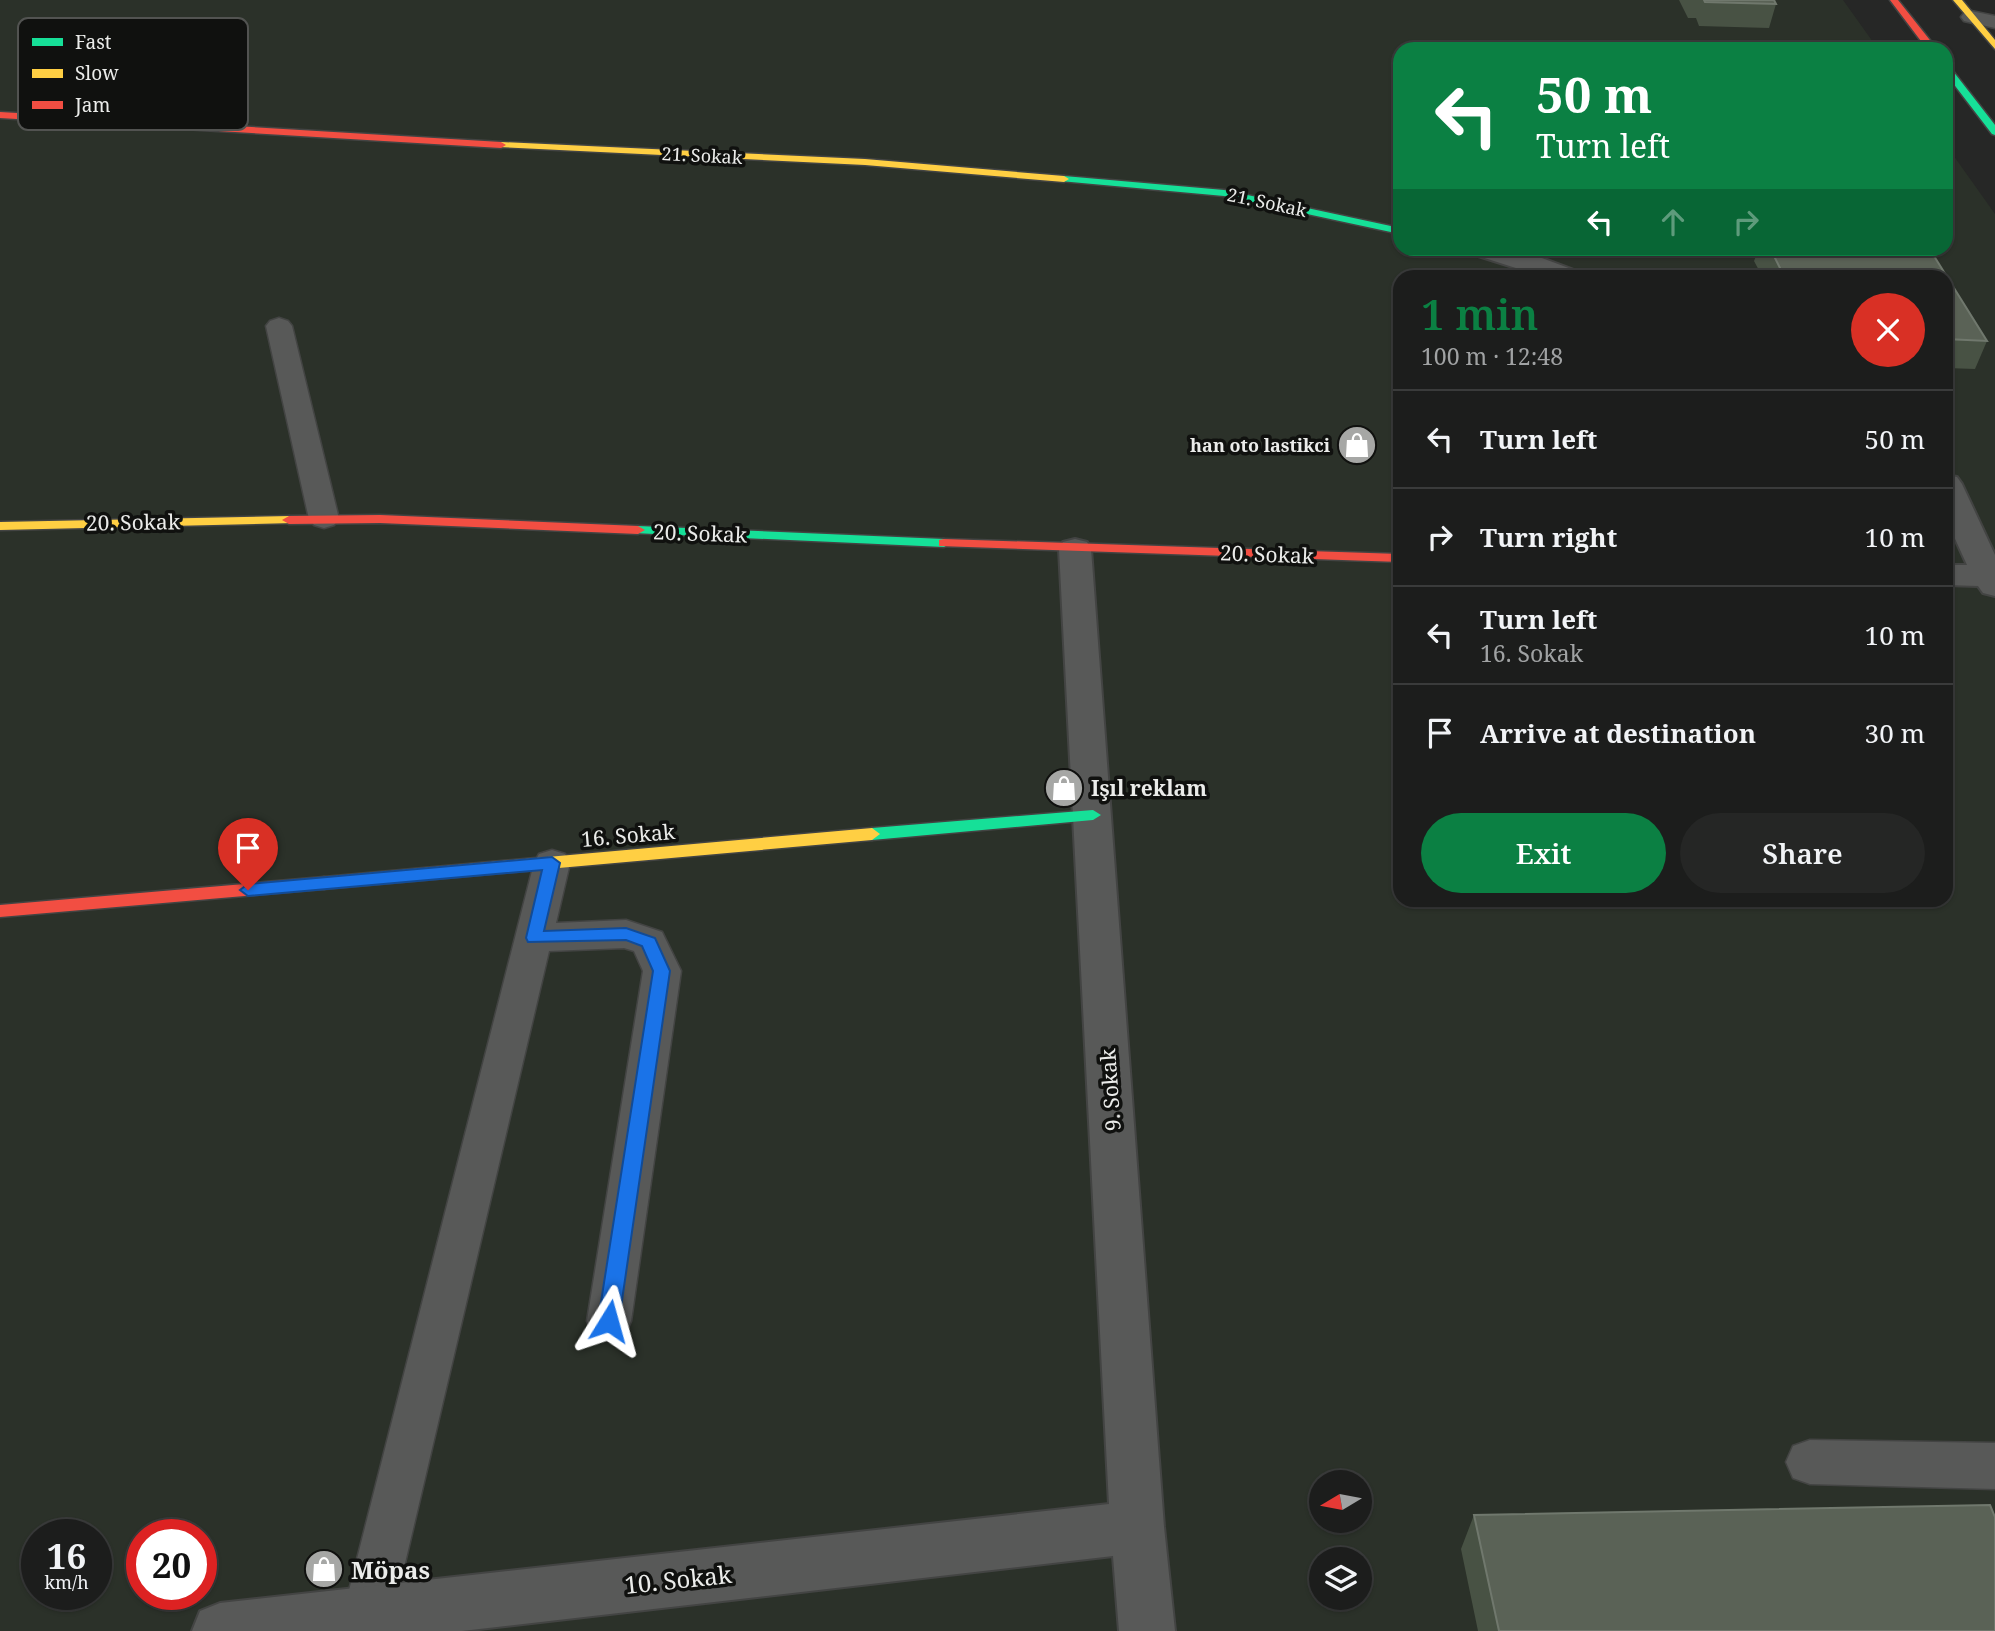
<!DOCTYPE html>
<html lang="en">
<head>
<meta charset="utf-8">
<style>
  :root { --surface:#1c1d1c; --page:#252625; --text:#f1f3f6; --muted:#a0a2a3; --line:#3a3b3b; --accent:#0b8043 }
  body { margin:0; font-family:"Noto Serif",serif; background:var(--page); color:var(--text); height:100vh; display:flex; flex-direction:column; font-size:26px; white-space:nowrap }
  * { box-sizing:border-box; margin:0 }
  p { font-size:23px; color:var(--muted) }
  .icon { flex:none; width:38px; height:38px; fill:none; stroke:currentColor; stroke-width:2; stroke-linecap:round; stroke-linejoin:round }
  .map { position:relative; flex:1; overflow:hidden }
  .panel { position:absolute; left:1393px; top:270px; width:560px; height:637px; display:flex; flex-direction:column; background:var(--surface); border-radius:21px; box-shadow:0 2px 5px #0004,0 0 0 2px var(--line) }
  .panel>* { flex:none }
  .guide { position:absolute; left:1393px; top:42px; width:560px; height:214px; border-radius:21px; box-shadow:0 2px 5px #0004,0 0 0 2px var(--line); background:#0b8043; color:#fff; overflow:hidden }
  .needle { width:46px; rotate:260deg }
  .fabs { position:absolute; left:1309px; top:1470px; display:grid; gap:14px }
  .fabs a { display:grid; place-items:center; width:63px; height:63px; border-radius:50%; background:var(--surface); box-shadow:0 2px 5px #0004,0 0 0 2px var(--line); font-size:35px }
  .speed { position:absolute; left:21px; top:1519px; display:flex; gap:14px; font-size:35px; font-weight:700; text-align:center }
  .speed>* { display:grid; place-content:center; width:91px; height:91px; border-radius:50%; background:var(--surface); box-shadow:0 2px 5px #0004,0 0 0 2px var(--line); line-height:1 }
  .speed small { font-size:18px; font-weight:400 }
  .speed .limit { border:10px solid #d22; background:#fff; color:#111 }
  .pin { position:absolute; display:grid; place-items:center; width:60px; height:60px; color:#fff; margin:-72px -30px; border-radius:50% 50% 50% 0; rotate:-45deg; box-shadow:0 0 7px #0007 }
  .pin .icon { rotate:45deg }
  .me { position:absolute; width:77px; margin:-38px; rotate:8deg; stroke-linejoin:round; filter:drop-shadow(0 0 5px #0008) }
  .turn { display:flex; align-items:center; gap:24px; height:147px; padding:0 28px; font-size:32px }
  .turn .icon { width:91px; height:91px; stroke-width:2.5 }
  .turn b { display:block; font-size:49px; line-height:60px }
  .lanes { display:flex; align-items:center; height:66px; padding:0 28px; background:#0003; justify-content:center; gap:35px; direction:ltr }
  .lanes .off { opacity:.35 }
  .round { display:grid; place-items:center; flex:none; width:74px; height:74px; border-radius:37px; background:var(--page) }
  .summary { display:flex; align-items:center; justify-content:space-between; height:119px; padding:0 28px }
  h1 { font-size:42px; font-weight:600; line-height:52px; color:var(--accent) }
  .action { display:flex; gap:14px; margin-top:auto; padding:14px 28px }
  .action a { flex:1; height:80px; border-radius:42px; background:var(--accent); color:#fff; font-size:28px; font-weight:600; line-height:80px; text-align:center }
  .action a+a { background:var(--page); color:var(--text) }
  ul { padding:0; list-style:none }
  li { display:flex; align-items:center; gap:21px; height:98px; padding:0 28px; border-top:2px solid var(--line) }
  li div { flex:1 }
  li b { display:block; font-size:26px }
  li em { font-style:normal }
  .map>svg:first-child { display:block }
</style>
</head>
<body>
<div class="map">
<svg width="1995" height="1631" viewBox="0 0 1995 1631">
  <rect width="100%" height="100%" fill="#262726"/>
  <!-- built -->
  <path fill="#2b3129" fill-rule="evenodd" d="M0 0H1843L1878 49H1400V248H1946V145L1995 214V1631H0ZM1400 276H1946V900H1400ZM1321 1482H1360V1521H1321ZM37 1535H96V1594H37ZM142 1535H201V1594H142ZM1321 1559H1360V1598H1321Z"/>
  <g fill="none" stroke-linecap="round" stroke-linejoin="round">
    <!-- lane casing -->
    <g stroke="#434443" stroke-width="3">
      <path id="lane" d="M1971 11 1995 16V28L1964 21 1961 17 1964 13Z
        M279 318 288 321 292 326 339 519 334 525 324 528 314 525 309 519 266 326 270 321Z
        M552 850 565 854 570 863 556 923 626 920 662 932 681 971 631 1321 625 1335 609 1341 593 1335 587 1321 643 971 634 951 624 948 549 951 393 1614 386 1631H350L343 1614 534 863 539 854Z
        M1810 1440 1995 1443V1489L1810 1484 1793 1478 1786 1462 1793 1446Z"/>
    </g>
    <!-- street casing -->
    <g stroke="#434443" stroke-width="4">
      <path id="street" d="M1468 248H1515L1574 270 1577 276H1541L1472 254Z
        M1946 475 1957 477 1962 484 1995 555V596L1983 593 1978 586 1946 585V565H1967L1946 519Z
        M1075 539 1087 542 1091 549 1164 1527 1175 1631H1119L1113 1556 462 1631H192L200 1611 220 1603 1109 1504 1059 549 1063 542Z"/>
    </g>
    <!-- fast casing -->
    <g stroke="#434443" stroke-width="3">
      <path id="fast" d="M1946 65 1949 66 1995 125V135L1992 134 1946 74Z
        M1064 176 1224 190 1400 228V234L1224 196 1060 181 1059 179Z
        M638 526 944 539 951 543 944 547 633 533V527Z
        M1093 810 1101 815 1093 820 872 840 864 834 872 828Z"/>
    </g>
    <!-- slow casing -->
    <g stroke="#434443" stroke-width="3">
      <path id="slow" d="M1953 0H1962L1995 40V49Z
        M501 142 865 159 1064 176 1069 179 1064 182 865 165 498 147V143Z
        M289 516 296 520 294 523 0 530V522Z
        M872 828 880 834 872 840 324 889 318 887 316 883 318 879 324 877Z"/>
    </g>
    <!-- jam casing -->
    <g stroke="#434443" stroke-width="3">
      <path id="jam" d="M1890 0H1898L1937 49H1927Z
        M0 112 501 142 506 145 501 148 0 118Z
        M380 515 638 526 645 530 638 534 380 523 289 524 282 520 289 516Z
        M944 539 1400 554V562L939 546V540Z
        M324 877 330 879 332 883 330 887 324 889 0 917V905Z"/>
    </g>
    <!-- lane -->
    <use href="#lane" fill="#585958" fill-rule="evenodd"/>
    <!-- street -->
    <use href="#street" fill="#585958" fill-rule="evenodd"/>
    <!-- fast -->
    <use href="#fast" fill="#16e098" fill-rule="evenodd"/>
    <!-- slow -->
    <use href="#slow" fill="#ffcf43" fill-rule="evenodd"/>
    <!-- jam -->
    <use href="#jam" fill="#f24e42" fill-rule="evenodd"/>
  </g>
  <!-- wall -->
  <path fill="#485244" d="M1679 0H1774L1776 4 1769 28 1699 26 1696 18H1688Z
    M1710 248H1929L1987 341 1975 369 1946 368V276H1762L1754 261 1758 251Z
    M1474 1515 1995 1631H1478L1461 1549Z"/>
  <!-- building -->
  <path fill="#5a6256" stroke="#70786d" stroke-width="2" d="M1704 0H1774L1776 4 1705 2Z
    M1770 248H1929L1987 341 1946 339V276H1784Z
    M1990 1505 1995 1517V1631H1499L1474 1515Z"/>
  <!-- route -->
  <path fill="#1a73e8" stroke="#114b97" stroke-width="2" d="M552 857 560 863 544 931 626 928 655 938 670 971 619 1321 616 1328 609 1331 601 1328 598 1321 653 971 642 946 626 940 528 942 526 938 542 870 248 896 240 890 248 884Z"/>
  <!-- icons -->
  <defs>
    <g id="shop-disc" transform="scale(2.0125)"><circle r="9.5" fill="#a6a7a5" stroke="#10110f"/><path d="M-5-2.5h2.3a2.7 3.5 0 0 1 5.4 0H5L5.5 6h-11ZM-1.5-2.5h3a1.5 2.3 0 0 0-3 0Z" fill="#fff"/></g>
  </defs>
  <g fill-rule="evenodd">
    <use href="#shop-disc" x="1357" y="445"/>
    <use href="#shop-disc" x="1064" y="788"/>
    <use href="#shop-disc" x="324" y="1569"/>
  </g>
  <g text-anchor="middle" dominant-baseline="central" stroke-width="7" stroke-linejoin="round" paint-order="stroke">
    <!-- far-street labels -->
    <g font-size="18" fill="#ebecea" stroke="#10110f">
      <text transform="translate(702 155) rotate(3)">21. Sokak</text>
      <text transform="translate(1267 202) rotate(12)">21. Sokak</text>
    </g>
    <!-- far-poi labels -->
    <g font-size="18" font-weight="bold" fill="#ebecea" stroke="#10110f" text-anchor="end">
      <text x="1330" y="445">han oto lastikci</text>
    </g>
    <!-- street labels -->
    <g font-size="21" fill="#ebecea" stroke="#10110f">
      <text transform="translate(133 522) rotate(-1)">20. Sokak</text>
      <text transform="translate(700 533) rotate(2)">20. Sokak</text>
      <text transform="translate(1267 554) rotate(2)">20. Sokak</text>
      <text transform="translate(628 835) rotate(-5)">16. Sokak</text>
      <text transform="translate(1110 1090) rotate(-94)">9. Sokak</text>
    </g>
    <!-- poi labels -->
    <g font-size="21" font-weight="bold" fill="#ebecea" stroke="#10110f" text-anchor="start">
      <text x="1091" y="788">Işıl reklam</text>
    </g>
    <!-- near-poi labels -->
    <g font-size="24" font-weight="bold" fill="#ebecea" stroke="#10110f" text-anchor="start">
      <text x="351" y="1569">Möpas</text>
    </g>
    <!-- near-street labels -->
    <g font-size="24" fill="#ebecea" stroke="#10110f">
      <text transform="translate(678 1579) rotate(-6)">10. Sokak</text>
    </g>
  </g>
  <!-- legend -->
  <rect x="18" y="18" width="230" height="112" rx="10" fill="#10110f" stroke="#525351" stroke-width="2"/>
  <rect x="32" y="38" width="31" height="8" fill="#16e098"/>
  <rect x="32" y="69" width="31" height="9" fill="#ffcf43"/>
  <rect x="32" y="101" width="31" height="8" fill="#f24e42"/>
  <g font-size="19" fill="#ebecea">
    <text x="75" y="49">Fast</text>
    <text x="75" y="80">Slow</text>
    <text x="75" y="112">Jam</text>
  </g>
</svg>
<div class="fabs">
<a><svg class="needle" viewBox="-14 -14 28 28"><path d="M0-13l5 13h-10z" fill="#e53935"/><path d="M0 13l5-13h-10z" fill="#a0a2a3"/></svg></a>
<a><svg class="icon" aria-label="layers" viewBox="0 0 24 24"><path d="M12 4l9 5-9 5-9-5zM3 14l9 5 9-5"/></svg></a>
</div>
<div class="speed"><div>16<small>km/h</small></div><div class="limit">20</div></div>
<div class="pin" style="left:248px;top:890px;background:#d93025"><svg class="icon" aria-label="arrive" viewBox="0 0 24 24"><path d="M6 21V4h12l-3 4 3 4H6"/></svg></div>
<svg class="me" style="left:609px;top:1321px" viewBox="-20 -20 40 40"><path d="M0-17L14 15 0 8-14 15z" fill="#1a73e8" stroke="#fff" stroke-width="4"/></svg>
<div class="guide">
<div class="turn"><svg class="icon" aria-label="left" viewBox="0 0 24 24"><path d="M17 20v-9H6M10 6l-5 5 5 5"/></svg><div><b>50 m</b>Turn left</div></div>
<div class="lanes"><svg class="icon" aria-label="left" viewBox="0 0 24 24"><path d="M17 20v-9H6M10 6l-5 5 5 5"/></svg><svg class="icon off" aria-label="ahead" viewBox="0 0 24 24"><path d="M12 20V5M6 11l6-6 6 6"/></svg><svg class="icon off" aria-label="right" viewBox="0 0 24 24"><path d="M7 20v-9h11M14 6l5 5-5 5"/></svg></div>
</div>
<section class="panel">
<div class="summary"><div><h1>1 min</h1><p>100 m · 12:48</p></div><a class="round" style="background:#d93025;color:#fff"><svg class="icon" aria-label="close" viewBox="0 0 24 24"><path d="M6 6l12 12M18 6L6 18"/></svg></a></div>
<ul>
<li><svg class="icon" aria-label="left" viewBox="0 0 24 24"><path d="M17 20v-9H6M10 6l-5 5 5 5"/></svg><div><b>Turn left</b></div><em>50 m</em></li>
<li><svg class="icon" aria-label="right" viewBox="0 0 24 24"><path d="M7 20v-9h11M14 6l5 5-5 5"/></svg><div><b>Turn right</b></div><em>10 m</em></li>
<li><svg class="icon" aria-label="left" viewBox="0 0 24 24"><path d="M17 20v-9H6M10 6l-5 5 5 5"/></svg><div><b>Turn left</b><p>16. Sokak</p></div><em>10 m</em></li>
<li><svg class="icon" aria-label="arrive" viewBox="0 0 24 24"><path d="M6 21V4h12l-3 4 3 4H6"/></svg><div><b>Arrive at destination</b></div><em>30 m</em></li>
</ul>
<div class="action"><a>Exit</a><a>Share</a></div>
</section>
</div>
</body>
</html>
